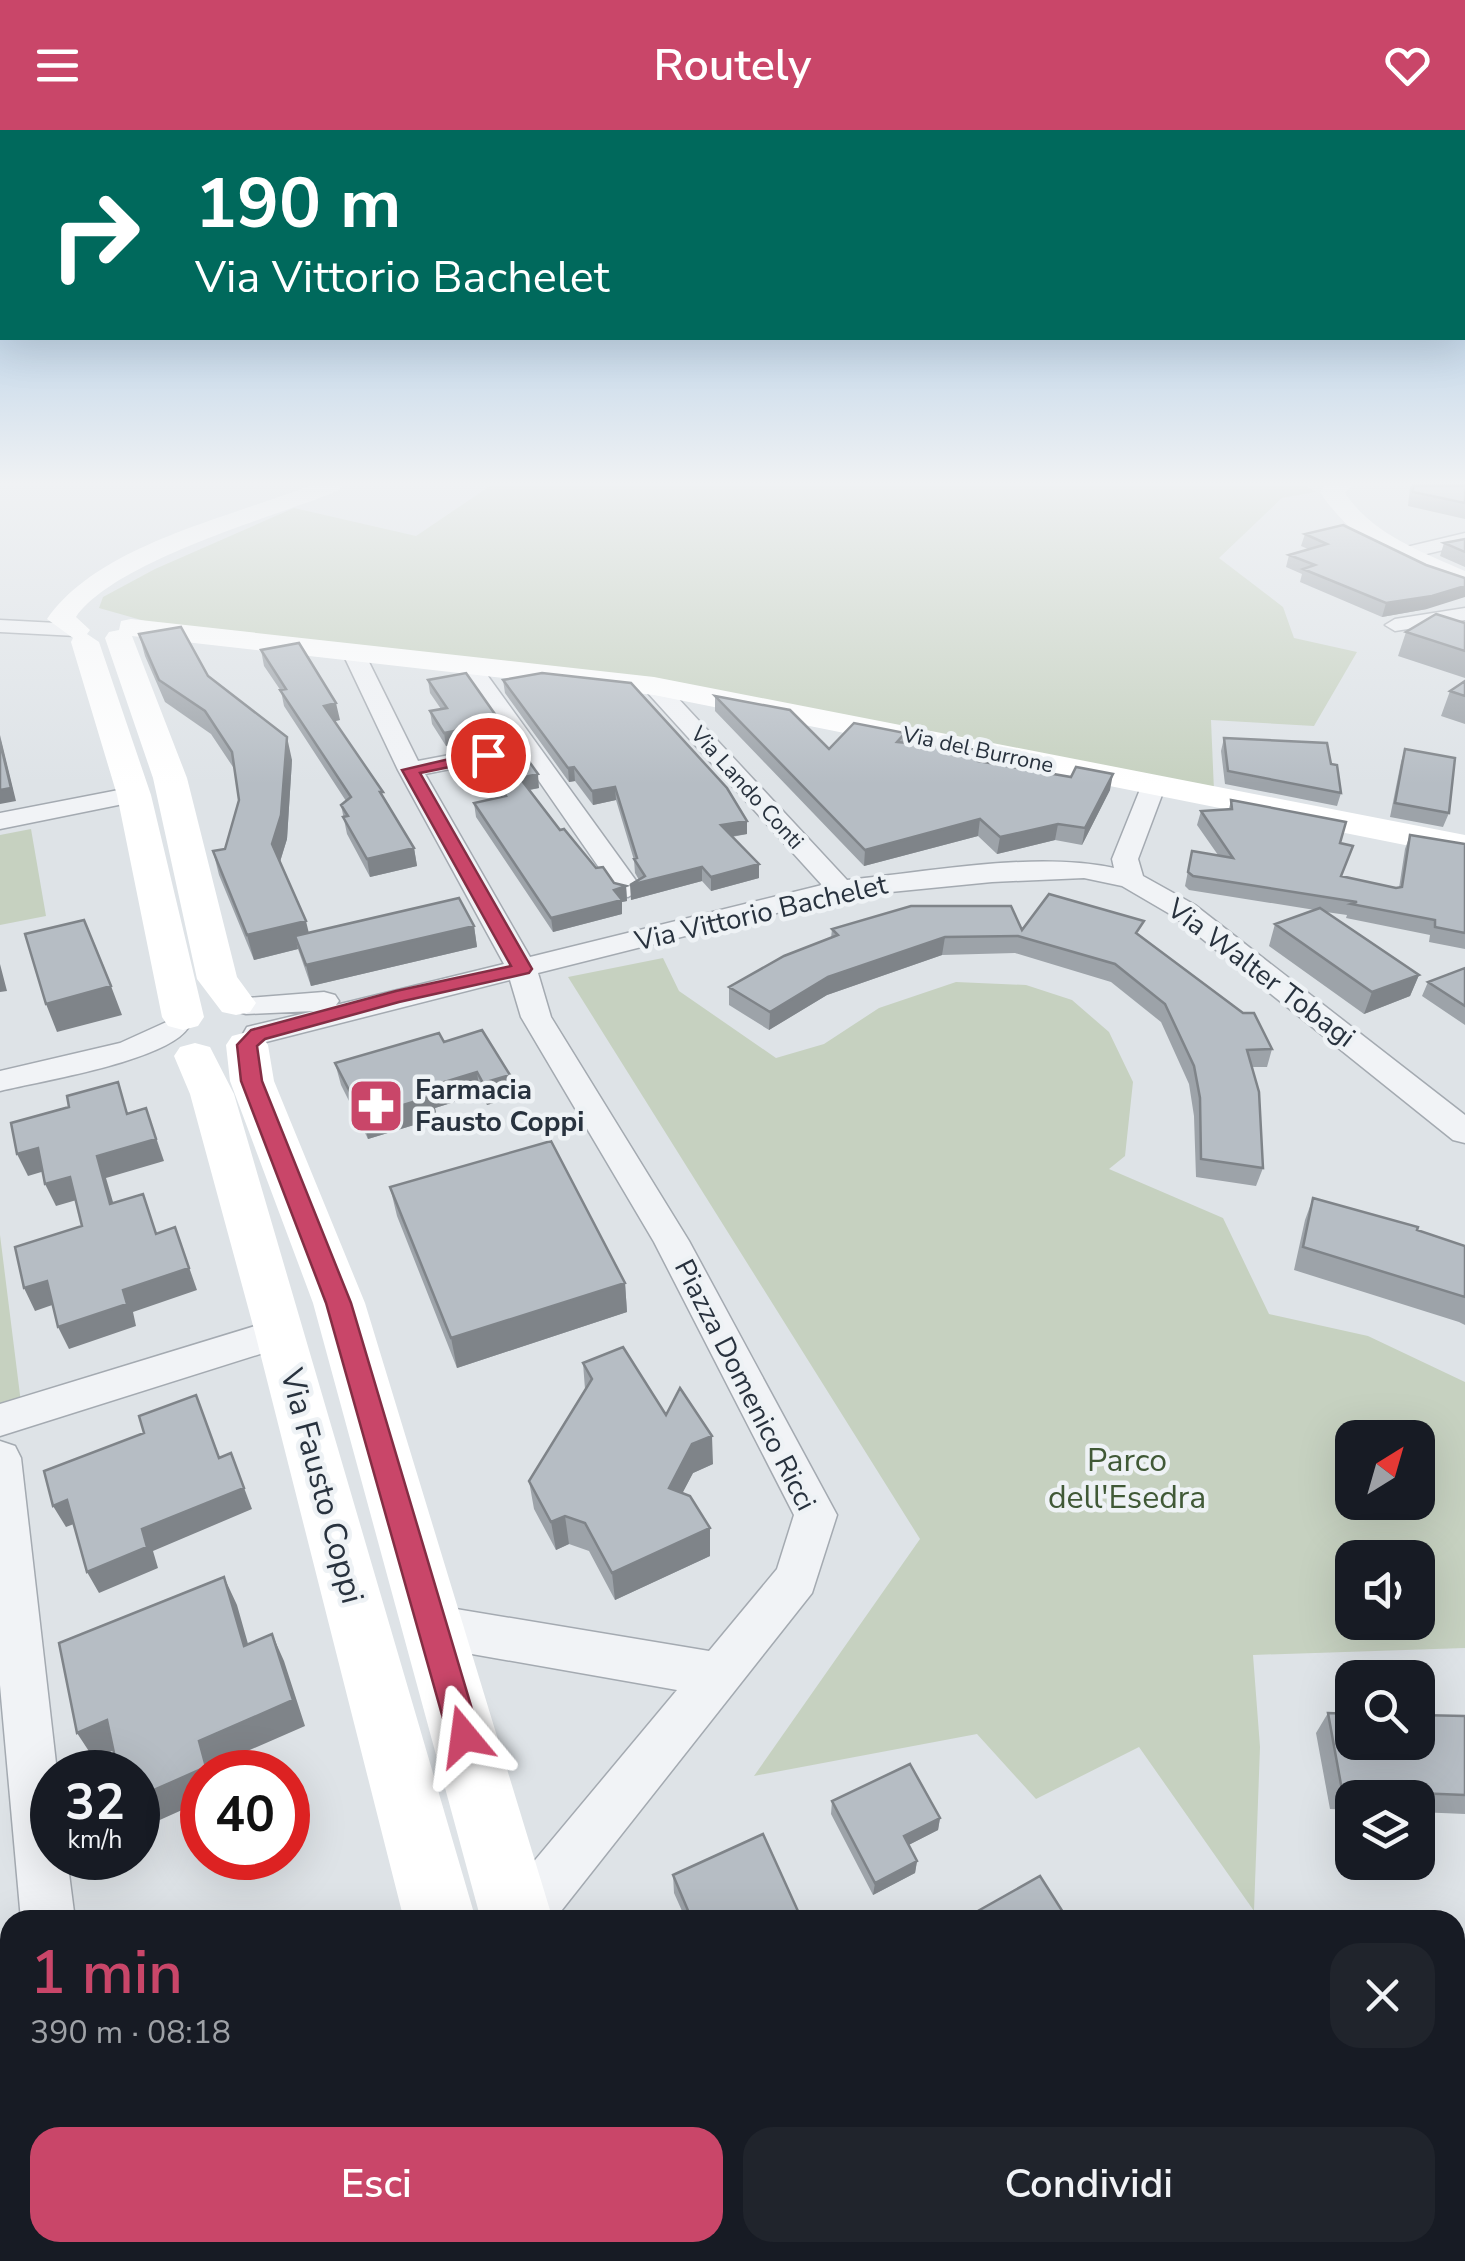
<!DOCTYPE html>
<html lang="it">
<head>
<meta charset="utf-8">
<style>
  :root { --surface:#171b24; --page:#20242c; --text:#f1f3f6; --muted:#9ea1a6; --accent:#c94669 }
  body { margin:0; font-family:"Nunito Sans",sans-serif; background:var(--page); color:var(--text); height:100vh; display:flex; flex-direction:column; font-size:38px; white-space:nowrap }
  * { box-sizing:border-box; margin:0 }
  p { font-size:32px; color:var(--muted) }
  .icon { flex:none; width:55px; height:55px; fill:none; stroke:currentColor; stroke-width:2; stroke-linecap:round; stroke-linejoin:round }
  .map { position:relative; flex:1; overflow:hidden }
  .panel { position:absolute; left:0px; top:1780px; width:1465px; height:352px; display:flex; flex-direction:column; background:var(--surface); border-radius:30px 30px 0 0; box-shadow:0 10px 40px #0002 }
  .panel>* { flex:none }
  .banner { position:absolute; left:0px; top:0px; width:1465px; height:210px; box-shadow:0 10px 40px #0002; background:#00695c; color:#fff; overflow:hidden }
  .needle { width:65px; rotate:37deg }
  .tools { position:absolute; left:1335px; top:1290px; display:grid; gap:20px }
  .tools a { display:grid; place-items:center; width:100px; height:100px; border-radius:20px; background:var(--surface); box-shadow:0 10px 40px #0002; font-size:50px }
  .speed { position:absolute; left:30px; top:1620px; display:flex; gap:20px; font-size:50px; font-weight:700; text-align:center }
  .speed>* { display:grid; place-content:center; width:130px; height:130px; border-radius:50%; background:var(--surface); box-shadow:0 10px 40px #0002; line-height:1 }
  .speed small { font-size:25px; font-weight:400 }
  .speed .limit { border:15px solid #d22; background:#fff; color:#111 }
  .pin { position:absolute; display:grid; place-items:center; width:85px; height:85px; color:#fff; margin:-42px; border:5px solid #fff; border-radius:50%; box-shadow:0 2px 10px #0007 }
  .me { position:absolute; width:110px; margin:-55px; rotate:344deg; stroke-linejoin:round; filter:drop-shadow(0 0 8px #0008) }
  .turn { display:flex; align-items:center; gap:35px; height:210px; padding:0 30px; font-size:45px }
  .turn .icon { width:130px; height:130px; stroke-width:2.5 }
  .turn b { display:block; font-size:70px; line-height:85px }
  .round { display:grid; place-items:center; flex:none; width:105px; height:105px; border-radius:30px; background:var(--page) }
  .overview { display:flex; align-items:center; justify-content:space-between; height:170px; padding:0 30px }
  h1 { font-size:60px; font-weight:600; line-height:75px; color:var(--accent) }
  .primary-button { display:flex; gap:20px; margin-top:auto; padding:20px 30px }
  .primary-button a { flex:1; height:115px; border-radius:30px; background:var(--accent); color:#fff; font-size:40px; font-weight:600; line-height:115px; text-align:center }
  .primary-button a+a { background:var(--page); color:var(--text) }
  header { display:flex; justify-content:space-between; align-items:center; height:130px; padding:0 30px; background:var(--accent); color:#fff; font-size:45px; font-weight:600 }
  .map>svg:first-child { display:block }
</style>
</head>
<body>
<header><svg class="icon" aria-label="menu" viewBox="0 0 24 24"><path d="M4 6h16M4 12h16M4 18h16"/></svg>Routely<svg class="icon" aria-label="heart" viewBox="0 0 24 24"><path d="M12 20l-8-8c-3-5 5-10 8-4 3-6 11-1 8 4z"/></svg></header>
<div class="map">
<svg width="1465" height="2131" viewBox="0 0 1465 2131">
  <rect width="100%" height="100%" fill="#dee3e7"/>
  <!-- green -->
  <path fill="#c6d1c0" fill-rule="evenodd" d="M490 356H1307L1315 362 1282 368 1219 428 1283 477 1294 508 1357 522 1314 596 1211 590 1214 661 899 597 166 497 99 478 103 467 155 439 294 378 416 406Z
    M31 699 46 786 0 795V705Z
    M663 828 679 861 776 928 824 914 879 878 956 852 1026 855 1072 870 1109 902 1133 952 1125 1026 1109 1039 1223 1088 1269 1184 1368 1206 1465 1252V1518L1253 1525 1260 1617 1254 1781 1139 1617 1036 1669 977 1604 754 1646 920 1409 568 847ZM1352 1308H1418V1372H1352ZM1352 1428H1418V1492H1352Z
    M0 1105 21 1273 0 1280Z"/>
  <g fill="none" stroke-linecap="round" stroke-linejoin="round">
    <!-- street casing -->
    <g stroke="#a4aab1" stroke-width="3">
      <path id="street" d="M1465 403V415L1405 429 1396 423 1398 419Z
        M1465 478V490L1395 501 1385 495 1395 489Z
        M0 490 76 494 86 500 76 506 0 502Z
        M354 518 365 524 418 631 512 613 458 536 461 531H477L642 759 628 767 618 765 521 625 425 644 530 827 822 755 646 561 643 556 646 551H662L847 750C930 742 1033 721 1114 738L1112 729 1141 657 1144 652H1162L1165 657 1138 729 1143 746 1195 775 1465 985V1013L1453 1010 1175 787 1122 756 1084 748 992 752 840 767 538 843 551 887 689 1111 837 1385 812 1463 554 1790H493L501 1771 677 1560 432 1517 416 1511 409 1496 416 1481 432 1475 709 1521 777 1439 794 1385 654 1112 521 887 510 850 258 914 247 911 243 904 247 897 314 881 246 884 235 881 231 875 235 869 324 862 335 865 339 871 336 875 504 834 398 640 343 524Z
        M134 657 143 660 147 665 143 670 0 699V683Z
        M173 889 184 891 188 898C166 931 41 951 0 961V941L120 913Z
        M281 1188 295 1193 300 1203 295 1213 0 1306V1274Z
        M0 1311 15 1316 21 1328 57 1642H52V1728H67L75 1790H21L0 1555Z
        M1455 1814 1465 1818V1882L1455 1878Z
        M10 1917V1973L0 1978V1920Z
        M46 2122H108V2131H46Z
        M385 2122H459L456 2131H381Z"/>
    </g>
    <!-- street -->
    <use href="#street" fill="#f1f3f6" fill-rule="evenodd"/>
    <!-- secondary -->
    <path fill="#fff" fill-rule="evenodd" d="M309 356H342L338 361C273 387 115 431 76 487L90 500 87 504 99 512 151 665 204 887 198 896 183 900 168 896 162 887 117 665 71 512 73 508 47 489C98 415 228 388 309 356Z
      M1325 356H1351L1345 363C1372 404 1422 422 1465 441V459C1410 445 1351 410 1320 362Z
      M131 489 654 547 1465 705V727L654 565 132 506 187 648 237 847 256 873 250 882 236 885 222 882 197 849 153 648 105 508 109 502 119 500 121 491Z
      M247 902 262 906 268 915 274 951 365 1173 553 1790H481L313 1173 230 951 226 915 232 906Z
      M195 913 210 917 234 964 476 1790H404L255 1203 190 964 174 926 180 917Z
      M489 2122H572L575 2131H491Z
      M576 2122H659L662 2131H578Z"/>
  </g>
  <!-- wall -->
  <path fill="#9da3a9" d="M1410 356H1465V389L1408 376Z
    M1343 395 1427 479 1382 487 1300 452 1302 444 1286 437 1289 425 1308 419 1301 416 1305 404Z
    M1465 409V437L1440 426 1444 413Z
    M1465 493V548L1398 526 1406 502Z
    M139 504 208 546 292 630 287 709 280 732 308 802 474 796 477 817 311 856 298 819 254 830 219 745 213 721 225 719 239 670 235 640 211 604 165 572 145 526Z
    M261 520 340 590 334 591 414 718 417 736 370 747 347 704 341 675 346 671 284 576 281 561 264 536Z
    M428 550 506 610 469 617 466 612 446 616 432 594 430 581 441 579 430 563Z
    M503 550 747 704 732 707 759 748 711 761 702 751 631 770 639 750 635 743 634 730 616 670 593 675 575 651 569 652 505 563Z
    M1465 551V594L1441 586 1450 561Z
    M715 566 829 619 905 603 904 612 980 631 1110 660 1082 715 1055 710 997 724 978 706 864 736 715 581Z
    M1224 608 1331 634 1341 663 1337 676 1225 654 1221 621Z
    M1405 619 1449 683 1443 697 1390 687 1401 632Z
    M479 623 539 658 530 660 560 700 596 738 614 753 626 756 627 771 622 772V784L553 802 476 687 474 673 500 668 481 637Z
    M1231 670 1340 713 1342 746 1396 758H1399L1405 719 1410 705 1465 714V819L1429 812 1430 805 1346 788 1347 785 1326 782 1419 845 1410 866 1364 884 1269 816 1275 794 1315 780 1189 760 1185 756 1192 721 1218 725 1197 695 1201 681 1229 679Z
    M832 799 1022 800 1141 806 1272 919 1267 937H1252L1263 1038 1256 1056 1196 1047 1194 986 1189 954 1161 892 1111 852 1015 823 942 825 827 865 769 900 729 875V857L831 808Z
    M1465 838V895L1422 866 1428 852Z
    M444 912 513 967 487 975 480 964 435 978 437 988 368 1009 341 955 335 933Z
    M390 1057 625 1153 627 1182 457 1238 397 1086Z
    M1313 1068 1465 1116V1195L1459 1192 1294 1140 1305 1090Z
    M583 1233 666 1285 713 1334 693 1343 682 1363 710 1398V1426L615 1470 589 1421 569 1414 556 1420 534 1379 529 1351 585 1259Z
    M1328 1583 1465 1586V1684L1418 1682V1668H1352V1680L1330 1679 1316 1603Z
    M832 1671 940 1688 938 1700 908 1715 917 1731 915 1743 873 1765 831 1684Z
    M673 1745 802 1790H686L674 1763Z
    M1287 2122H1453L1459 2131H1292Z"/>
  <!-- shaded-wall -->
  <path fill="#7f8489" d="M1465 456V467L1427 479 1382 487 1386 473Z
    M336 573 340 590 327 593 324 576Z
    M504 597 506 610 469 617 468 604Z
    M464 599 466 612 446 616 444 603Z
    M0 605 16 671 0 674Z
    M287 607 292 630 287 709 278 738 272 714Z
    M574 637 575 651 569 652 568 638Z
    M538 644 539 658 522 661 520 648Z
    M1113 644 1110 660 1082 715 1085 698Z
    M615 657 616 670 593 675 592 661Z
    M980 689 978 706 864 736 865 720Z
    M747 691V704L721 708V695Z
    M1058 694 1055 710 997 724 1000 707Z
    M414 718 417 736 370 747 367 729Z
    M759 734V748L711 761V747Z
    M702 737V751L631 770 630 755Z
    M626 756 627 771 622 772V784L553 802 551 788 614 760Z
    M306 791 312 816 295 806 298 819 254 830 247 805Z
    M474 796 477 817 311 856 306 835Z
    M945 807 942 825 827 865 769 900 770 882 828 847Z
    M0 834 7 861 0 862Z
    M1419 845 1410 866 1364 884 1372 862Z
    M111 856 122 885 57 902 46 874Z
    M477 942 480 964 435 978 437 988 368 1009 363 987 428 957Z
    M510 945 513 967 487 975 483 953Z
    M146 978 164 1031 106 1048 120 1096 110 1074 97 1026Z
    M38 1018 48 1040 28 1046 17 1024Z
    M70 1047 80 1069 56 1076 45 1054Z
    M175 1097 197 1160 133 1182 136 1196 69 1219 58 1197 123 1160Z
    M47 1151 58 1173 35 1181 24 1158Z
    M625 1153 627 1182 457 1238 451 1208Z
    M712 1306 713 1334 693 1343 670 1387 669 1358 692 1314Z
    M231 1323 252 1379 153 1421 158 1438 99 1463 87 1442 142 1399Z
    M67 1370 79 1392 66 1397 53 1376Z
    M565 1386 569 1414 556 1420 551 1392Z
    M710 1398V1426L615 1470 612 1443Z
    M224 1447 237 1475 256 1542 244 1516Z
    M272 1504 284 1531 305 1596 213 1636 215 1642H202V1671L142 1698 138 1691V1667L199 1611Z
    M107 1590 124 1616 94 1629 77 1603Z
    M940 1688 938 1700 901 1719 904 1706Z
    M917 1731 915 1743 873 1765 875 1753Z"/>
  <!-- building -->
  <path fill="#b6bdc4" stroke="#7f8489" stroke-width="2.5" d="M1413 356H1465V373L1413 362Z
    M1343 395 1426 435 1465 448V456L1432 466 1386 473 1303 439 1315 435 1289 425 1327 414 1305 404Z
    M1465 409V422L1444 413Z
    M1436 484 1465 493V521L1406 502Z
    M181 497 208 546 287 607 281 685 272 714 306 791 247 805 213 721 225 719 239 670 232 622 205 581 159 550 139 504Z
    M299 513 336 573 324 576 383 662H380L414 718 367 729 343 687 348 686 341 675 351 667 280 560 286 559 261 520Z
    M466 543 504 597 468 604 464 599 444 603 430 581 447 578 428 550Z
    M542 543 631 553 727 658 747 691 721 695 759 734 711 747 702 737 630 755 645 746 634 729 637 728 615 657 592 661 574 637 568 638 503 550Z
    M1465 551V566L1450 561Z
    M715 566 790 580 829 619 854 593 905 603 897 612 981 620 978 631 1071 647 1076 637 1113 644 1085 698 1058 694 1000 707 980 689 865 720Z
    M1224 608 1327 613 1331 634 1337 635 1341 663 1228 641Z
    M0 612 11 658 0 660Z
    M518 616 538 644 520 648 560 700 564 699 596 738 603 737 614 753 626 756 614 760 622 770 551 788 474 673 506 666 479 623Z
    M1405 619 1455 628 1449 683 1395 673Z
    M1231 670 1346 692 1340 713 1353 716 1341 746 1396 758 1402 757 1410 705 1465 714V803L1435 797V790L1351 774 1357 772 1193 746 1188 742 1192 721 1233 728 1201 681 1232 679Z
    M1049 764 1144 791 1136 803 1243 883H1254L1272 919 1247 920 1259 962 1263 1038 1201 1029 1200 968 1194 936 1165 874 1115 834 1018 806 945 807 828 847 770 882 729 857 784 826 838 805 832 799 911 776H1011L1022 800Z
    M459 768 474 796 306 835 295 806Z
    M1320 778 1419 845 1372 862 1275 794Z
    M84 790 111 856 46 874 25 804Z
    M1465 838V876L1428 852Z
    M482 900 510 945 483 953 477 942 428 957 433 966 363 987 335 933 439 903 444 912Z
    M118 952 127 984 146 978 156 1009 97 1026 110 1074 143 1064 156 1104 175 1097 189 1138 123 1160 127 1174 58 1197 47 1151 24 1158 15 1117 82 1096 70 1047 45 1054 38 1018 17 1024 11 993 69 977 67 966Z
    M551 1011 625 1153 451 1208 390 1057Z
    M1313 1068 1418 1097 1417 1100 1465 1116V1167L1303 1117Z
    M623 1217 666 1285 680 1258 712 1306 692 1314 669 1358 690 1366 710 1398 612 1443 585 1393 565 1386 551 1392 529 1351 592 1249 583 1233Z
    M196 1265 219 1328 231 1323 244 1358 142 1399 147 1417 87 1442 67 1370 53 1376 44 1341 144 1303 139 1286Z
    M224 1447 244 1516 272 1504 293 1570 199 1611 206 1637 138 1667V1642H118L107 1590 77 1603 59 1513Z
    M1328 1583 1352 1584V1612H1418V1585L1465 1586V1665L1342 1660Z
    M910 1634 940 1688 904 1706 917 1731 875 1753 832 1671Z
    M763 1704 802 1790H692L673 1745Z
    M1040 1746 1068 1790H962Z
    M787 2122H870L874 2131H771Z
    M1028 2122H1221L1226 2131H1014Z
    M1309 2122H1453L1459 2131H1314Z"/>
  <!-- sky -->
  <linearGradient id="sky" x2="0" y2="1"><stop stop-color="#89b4db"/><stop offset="0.54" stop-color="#f0f2f4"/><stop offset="1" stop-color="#f0f2f4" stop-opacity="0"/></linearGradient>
  <rect width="1465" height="654" fill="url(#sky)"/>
  <!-- route -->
  <path fill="#c94669" stroke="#832e44" stroke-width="2.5" d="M488 620 496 625 494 628 420 643 532 839 529 843 399 872 265 909 257 916 262 951 351 1173 480 1606 475 1617 464 1621 453 1617 448 1606 326 1173 241 951 237 915 251 900 396 861 511 836 402 640Z"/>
  <!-- icons -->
  <defs>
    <g id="pharmacy-square" transform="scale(2.875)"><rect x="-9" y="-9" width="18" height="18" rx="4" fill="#c94669" stroke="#eef2f5"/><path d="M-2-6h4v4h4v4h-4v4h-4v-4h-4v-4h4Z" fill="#fff"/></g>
  </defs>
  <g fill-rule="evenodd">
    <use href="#pharmacy-square" x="376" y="976"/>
  </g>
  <g text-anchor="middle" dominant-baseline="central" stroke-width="9" stroke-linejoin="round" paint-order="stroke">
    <!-- far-street labels -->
    <g font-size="22" fill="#28323e" stroke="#eef2f5">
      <text transform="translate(978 620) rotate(12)">Via del Burrone</text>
      <text transform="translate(747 658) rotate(48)">Via Lando Conti</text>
    </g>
    <!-- street labels -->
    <g font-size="28" fill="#28323e" stroke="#eef2f5">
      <text transform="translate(761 783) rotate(-13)">Via Vittorio Bachelet</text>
      <text transform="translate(1261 843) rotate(37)">Via Walter Tobagi</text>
      <text transform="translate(745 1255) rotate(63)">Piazza Domenico Ricci</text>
    </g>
    <!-- poi labels -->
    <g font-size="28" font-weight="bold" fill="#28323e" stroke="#eef2f5" text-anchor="start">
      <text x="415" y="960">Farmacia<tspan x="415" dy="32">Fausto Coppi</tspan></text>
    </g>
    <!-- near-park labels -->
    <g font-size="32" fill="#405936" stroke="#eef2f5">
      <text x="1127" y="1330">Parco<tspan x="1127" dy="37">dell'Esedra</tspan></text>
    </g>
    <!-- near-street labels -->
    <g font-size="32" fill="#28323e" stroke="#eef2f5">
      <text transform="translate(322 1356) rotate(75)">Via Fausto Coppi</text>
    </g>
  </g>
</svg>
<div class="tools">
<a><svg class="needle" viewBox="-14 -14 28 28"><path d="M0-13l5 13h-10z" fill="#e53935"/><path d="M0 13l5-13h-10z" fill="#9ea1a6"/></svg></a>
<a><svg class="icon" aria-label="sound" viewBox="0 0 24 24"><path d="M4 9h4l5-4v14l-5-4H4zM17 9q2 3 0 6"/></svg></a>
<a><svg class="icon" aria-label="search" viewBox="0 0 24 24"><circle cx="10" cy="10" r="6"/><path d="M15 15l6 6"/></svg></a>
<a><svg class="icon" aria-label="layers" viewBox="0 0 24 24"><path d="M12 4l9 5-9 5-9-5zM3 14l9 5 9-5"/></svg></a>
</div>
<div class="speed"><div>32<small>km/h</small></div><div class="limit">40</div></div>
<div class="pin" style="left:488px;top:625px;background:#d93025"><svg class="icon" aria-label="arrive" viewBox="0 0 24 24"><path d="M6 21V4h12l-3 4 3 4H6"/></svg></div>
<svg class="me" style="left:464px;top:1606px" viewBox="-20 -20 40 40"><path d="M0-17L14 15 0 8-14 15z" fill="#c94669" stroke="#fff" stroke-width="4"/></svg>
<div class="banner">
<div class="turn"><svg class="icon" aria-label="right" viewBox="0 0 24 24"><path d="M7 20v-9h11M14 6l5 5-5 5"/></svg><div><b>190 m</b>Via Vittorio Bachelet</div></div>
</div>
<section class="panel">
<div class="overview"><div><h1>1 min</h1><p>390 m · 08:18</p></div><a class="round"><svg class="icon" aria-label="close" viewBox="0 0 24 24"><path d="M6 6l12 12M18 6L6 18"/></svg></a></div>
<div class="primary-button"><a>Esci</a><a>Condividi</a></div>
</section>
</div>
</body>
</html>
